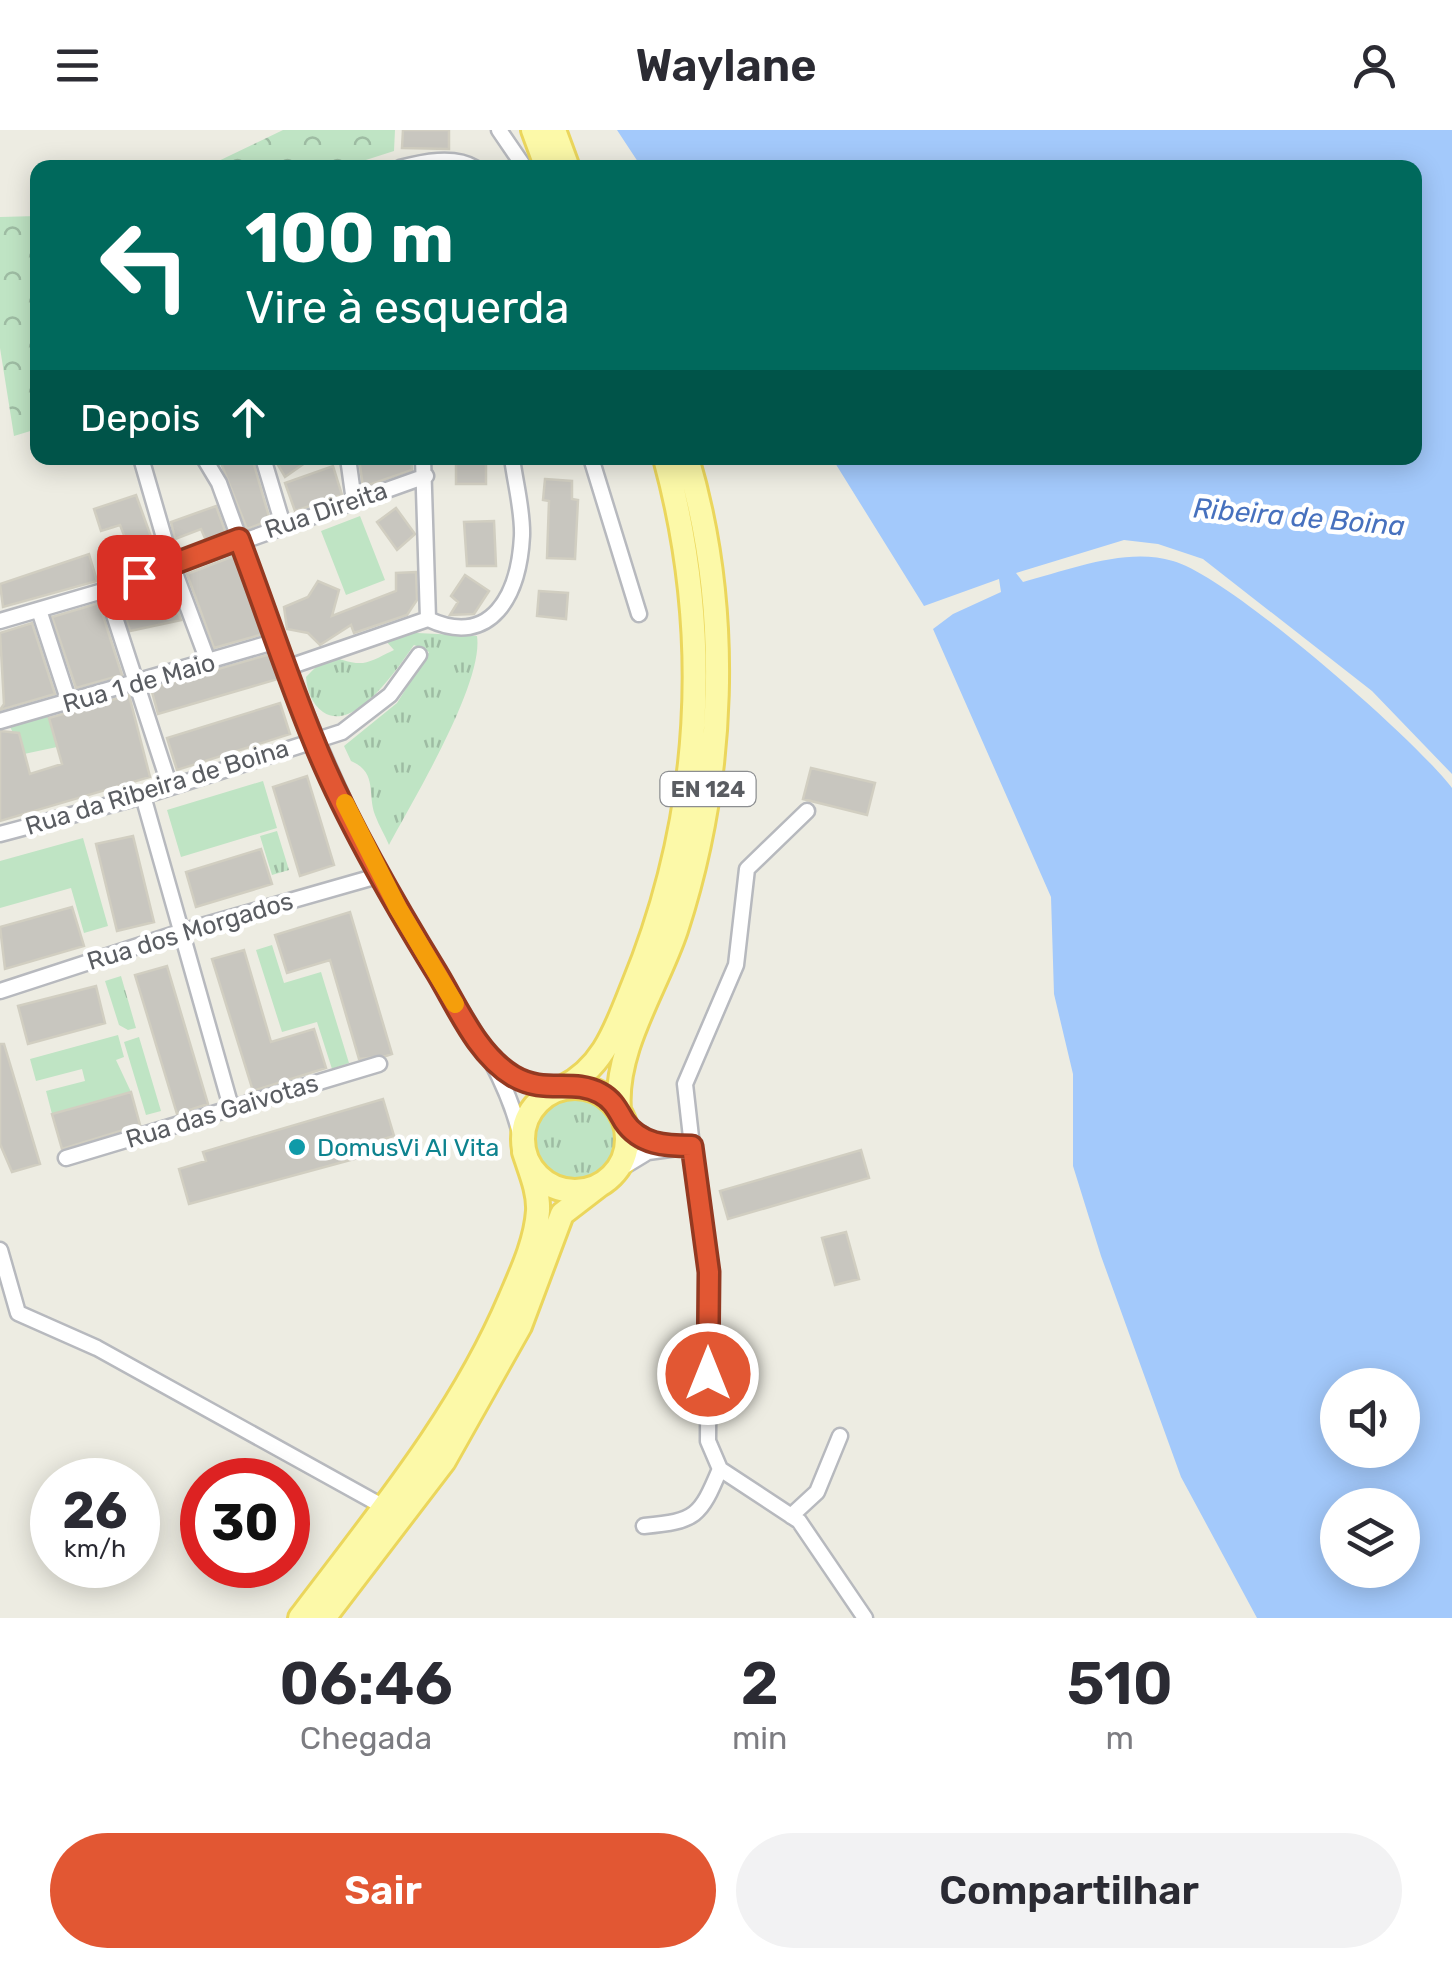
<!DOCTYPE html>
<html lang="pt">
<head>
<meta charset="utf-8">
<style>
  :root { --surface:#fff; --page:#f2f2f3; --text:#2b2b33; --muted:#7c7c81; --accent:#e25733 }
  body { margin:0; font-family:Rubik,sans-serif; background:var(--page); color:var(--text); height:100vh; display:flex; flex-direction:column; font-size:38px; white-space:nowrap }
  * { box-sizing:border-box; margin:0 }
  p { font-size:32px; color:var(--muted) }
  .icon { flex:none; width:55px; height:55px; fill:none; stroke:currentColor; stroke-width:2; stroke-linecap:round; stroke-linejoin:round }
  .map { position:relative; height:1488px; overflow:hidden }
  .side { display:flex; flex-direction:column; background:var(--surface); flex:1 }
  .side>* { flex:none }
  .hud { position:absolute; left:30px; top:30px; width:1392px; height:305px; border-radius:20px; box-shadow:0 5px 25px #0003; background:#00695c; color:#fff; overflow:hidden }
  .fabs { position:absolute; left:1320px; top:1238px; display:grid; gap:20px }
  .fabs a { display:grid; place-items:center; width:100px; height:100px; border-radius:50%; background:var(--surface); box-shadow:0 5px 25px #0003; font-size:50px }
  .speed { position:absolute; left:30px; top:1328px; display:flex; gap:20px; font-size:50px; font-weight:700; text-align:center }
  .speed>* { display:grid; place-content:center; width:130px; height:130px; border-radius:50%; background:var(--surface); box-shadow:0 5px 25px #0003; line-height:1 }
  .speed small { font-size:25px; font-weight:400 }
  .speed .limit { border:15px solid #d22; background:#fff; color:#111 }
  .pin { position:absolute; display:grid; place-items:center; width:85px; height:85px; color:#fff; margin:-42px; border-radius:20px; box-shadow:0 5px 15px #0006 }
  .me { position:absolute; width:110px; margin:-55px; rotate:0deg; stroke-linejoin:round; filter:drop-shadow(0 0 8px #0008) }
  .turn { display:flex; align-items:center; gap:35px; height:210px; padding:0 50px; font-size:45px }
  .turn .icon { width:130px; height:130px; stroke-width:2.5 }
  .turn b { display:block; font-size:70px; line-height:85px }
  .then { display:flex; align-items:center; height:95px; padding:0 50px; background:#0003; gap:20px; font-size:38px }
  .eta { display:flex; justify-content:space-evenly; align-items:center; height:170px; text-align:center }
  .eta b { font-size:60px; font-weight:600; line-height:70px }
  .cta { display:flex; gap:20px; margin-top:auto; padding:20px 50px }
  .cta a { flex:1; height:115px; border-radius:60px; background:var(--accent); color:#fff; font-size:40px; font-weight:600; line-height:115px; text-align:center }
  .cta a+a { background:var(--page); color:var(--text) }
  header { display:flex; justify-content:space-between; align-items:center; height:130px; padding:0 50px; background:var(--surface); font-size:45px; font-weight:600 }
  .map>svg:first-child { display:block }
</style>
</head>
<body>
<header><svg class="icon" aria-label="menu" viewBox="0 0 24 24"><path d="M4 6h16M4 12h16M4 18h16"/></svg>Waylane<svg class="icon" aria-label="person" viewBox="0 0 24 24"><circle cx="12" cy="8" r="4"/><path d="M4 21q1-7 8-7t8 7"/></svg></header>
<div class="map">
<svg width="1452" height="1488" viewBox="0 0 1452 1488">
  <defs>
    <pattern id="grass-tufts" width="24" height="20" patternUnits="userSpaceOnUse" patternTransform="scale(2.5)"><rect width="24" height="20" fill="#bfe4c4"/><path d="M3 7l-1-3M5 7V3M7 7l1-3M15 17l-1-3M17 17v-4M19 17l1-3" fill="none" stroke="#9ebca3"/></pattern>
    <pattern id="forest-crowns" width="20" height="18" patternUnits="userSpaceOnUse" patternTransform="scale(2.5)"><rect width="20" height="18" fill="#bfe4c4"/><path d="M2 6a3 3 0 1 1 6 0M12 15a3 3 0 1 1 6 0" fill="none" stroke="#9ebca3"/></pattern>
  </defs>
  <rect width="100%" height="100%" fill="#edece2"/>
  <!-- grass -->
  <path fill="url(#grass-tufts)" d="M398 502 477 506C484 553 413 670 389 715 385 705 379 696 375 685 367 663 378 643 351 631L344 616 397 573 429 522 414 515C399 536 355 604 323 582 312 574 307 561 306 547 337 514 334 534 363 533 372 532 385 524 394 520L385 510Z
    M277 701 289 740 272 745 260 706Z
    M121 846 136 898 128 900 119 895 105 851Z
    M532 1013a43 43 0 1 1 86 0a43 43 0 1 1-86 0Z"/>
  <!-- forest -->
  <path fill="url(#forest-crowns)" d="M283 0H395L394 21 344 37H206Z
    M37 86V299L14 306 0 218V87Z"/>
  <!-- green -->
  <path fill="#bfe4c4" d="M360 386 385 450 346 465 321 401Z
    M48 584 57 617 24 624 9 595Z
    M263 651 277 698 181 727 167 680Z
    M83 708 108 796 84 803 71 758 0 778V731Z
    M272 815 284 853 321 842 349 933 332 939 317 892 282 902 256 820Z
    M118 905 124 927 116 930 131 962 52 984 46 961 85 951 82 939 36 951 30 929Z
    M139 907 161 981 146 985 124 912Z"/>
  <!-- water -->
  <path fill="#a3c9fb" fill-rule="evenodd" d="M617 0H1452V644L1372 561 1203 429 1158 414 1124 410 1016 443 1023 452C1070 440 1125 417 1173 431 1229 446 1415 609 1452 658V1488H1257L1181 1347 1101 1126 1073 1036V944L1054 864 1051 767 933 499 953 484 1001 462 999 449 924 476 832 328H1415V38H642ZM1338 1255H1402V1320H1338ZM1338 1375H1402V1440H1338Z"/>
  <!-- building -->
  <path fill="#c8c6bf" stroke="#d1cec1" stroke-width="2.5" d="M403 0H449V19L402 18Z
    M219 328H252L270 390 247 399Z
    M274 328H312L285 347Z
    M359 328H411L412 340 363 357Z
    M463 329H486V354H456V333Z
    M333 336 342 365 295 381 285 353Z
    M545 349 572 351V369L578 370 575 429 547 428 549 371 543 370Z
    M136 365 159 429 143 435 138 421 131 423 120 395 101 401 94 379Z
    M216 376 227 406 207 413 201 399 175 409 171 392Z
    M396 378 415 404 397 420 377 392Z
    M494 391 496 436H467L464 392Z
    M89 424 97 451 3 477 0 454Z
    M234 426 263 504 214 518 187 444Z
    M416 442 417 470 407 485 354 503 351 495 320 515 308 503 287 499 284 477 308 467 318 451 339 460 332 486 396 461V443Z
    M465 445 489 461 474 484 450 485 458 472 451 466Z
    M167 452 181 490 130 501 119 467Z
    M539 461 568 463 566 489 537 486Z
    M99 473 122 545 76 558 52 487Z
    M32 493 55 564 0 580 4 574 0 503Z
    M271 524 278 549 158 584 151 558Z
    M129 565 150 647 0 691V601L19 603 30 644 62 634 49 588Z
    M280 573 290 604 177 640 167 608Z
    M811 638 875 653 867 685 803 669Z
    M307 646 334 735 300 746 273 657Z
    M133 706 154 792 117 801 96 714Z
    M261 719 272 754 196 777 186 742Z
    M72 777 84 816 5 839 0 797Z
    M350 782 392 924 386 926 359 929 330 830 287 843 275 805Z
    M244 820 271 912 314 899 326 938 253 961 212 829Z
    M167 836 208 974 177 984 135 845Z
    M96 856 105 893 28 914 18 876Z
    M0 914H4L40 1034 12 1042 0 1014Z
    M131 962 140 995 62 1019 52 984Z
    M383 969 394 1006 373 1012 376 1023 189 1074 179 1039 206 1031 203 1022Z
    M861 1020 869 1048 728 1089 720 1061Z
    M846 1102 859 1149 835 1155 822 1108Z"/>
  <g fill="none" stroke-linecap="round" stroke-linejoin="round">
    <!-- street casing -->
    <g stroke="#b7b9be" stroke-width="19">
      <path id="street" d="M499 0 525 38
        M400 38C422 32 454 25 475 38
        M141 328 172 435 209 534
        M204 328 219 353C272 499 323 642 398 779 439 855 504 926 522 1012
        M263 328 283 395
        M348 328 354 371
        M423 328 428 489
        M591 328 639 484
        M106 460 170 657
        M39 480 69 572
        M0 491 106 460 426 346
        M289 537 428 489C492 519 519 464 522 406 523 381 515 352 512 328
        M0 591 277 511
        M143 666 231 977
        M0 704 143 666 342 602 390 565 419 525
        M0 861 181 802 381 745
        M494 928 513 945 553 960
        M625 994 663 1016
        M692 1016 685 954 736 835 747 739 807 681
        M66 1028 379 934
        M615 1042 648 1022 692 1016 709 1142 708 1311 720 1339 799 1391 865 1488
        M0 1120 18 1183 97 1218 384 1377
        M791 1386 817 1362 840 1306
        M644 1396C696 1391 700 1387 720 1339"/>
    </g>
    <!-- primary casing -->
    <g stroke="#ebd65c" stroke-width="28">
      <path id="primary" d="M533 0 547 38
        M554 0 568 38
        M523 1009a52 52 0 1 1 104 0a52 52 0 1 1-104 0Z
        M562 958C604 937 616 898 633 856 703 686 713 505 665 328
        M619 980C614 919 657 857 676 800 725 650 732 480 687 328
        M300 1488C377 1386 460 1287 510 1169 522 1141 536 1111 538 1081 539 1061 530 1041 524 1022
        M324 1488 444 1331 520 1196 562 1084 601 1054"/>
    </g>
    <!-- street -->
    <use href="#street" stroke="#fff" stroke-width="14"/>
    <!-- primary -->
    <use href="#primary" stroke="#fcf9a8" stroke-width="22"/>
  </g>
  <g fill="none" stroke-linecap="round" stroke-linejoin="round">
    <!-- route casing -->
    <g stroke="#933921" stroke-width="25">
      <path id="route" d="M139 447 239 409C264 475 286 543 313 609 343 685 394 773 437 843 458 878 477 924 513 946 545 965 573 948 600 963 613 970 617 979 624 991 640 1015 666 1016 692 1016L709 1142 708 1244"/>
    </g>
    <!-- route -->
    <use href="#route" stroke="#e25733" stroke-width="18"/>
    <!-- slow -->
    <path stroke="#f59e0b" stroke-width="18" d="M345 673 398 778 455 874"/>
  </g>
  <!-- markers -->
  <circle fill="#0f9aa8" stroke="#fff" stroke-width="4" cx="297" cy="1017" r="10"/>
  <g text-anchor="middle" dominant-baseline="central" stroke-width="9" stroke-linejoin="round" paint-order="stroke">
    <!-- shield labels -->
    <rect fill="#fff" stroke="#8c8e91" stroke-width="2.5" x="660.5" y="642" width="95" height="34" rx="8"/>
    <g font-size="22" font-weight="bold" fill="#5a5d62">
      <text x="708" y="659">EN 124</text>
    </g>
    <!-- street labels -->
    <g font-size="25" fill="#5a5d62" stroke="#fff">
      <text transform="translate(326 380) rotate(-19)">Rua Direita</text>
      <text transform="translate(139 553) rotate(-16)">Rua 1 de Maio</text>
      <text transform="translate(157 657) rotate(-17)">Rua da Ribeira de Boina</text>
      <text transform="translate(190 801) rotate(-17)">Rua dos Morgados</text>
      <text transform="translate(222 981) rotate(-17)">Rua das Gaivotas</text>
    </g>
    <!-- culture labels -->
    <g font-size="25" fill="#0d838f" stroke="#fff" text-anchor="start">
      <text x="317" y="1017">DomusVi Al Vita</text>
    </g>
    <!-- water labels -->
    <g font-size="28" font-style="italic" fill="#4771be" stroke="#fff">
      <text transform="translate(1299 387) rotate(5)">Ribeira de Boina</text>
    </g>
  </g>
</svg>
<div class="fabs">
<a><svg class="icon" aria-label="sound" viewBox="0 0 24 24"><path d="M4 9h4l5-4v14l-5-4H4zM17 9q2 3 0 6"/></svg></a>
<a><svg class="icon" aria-label="layers" viewBox="0 0 24 24"><path d="M12 4l9 5-9 5-9-5zM3 14l9 5 9-5"/></svg></a>
</div>
<div class="speed"><div>26<small>km/h</small></div><div class="limit">30</div></div>
<div class="pin" style="left:139px;top:447px;background:#d93025"><svg class="icon" aria-label="arrive" viewBox="0 0 24 24"><path d="M6 21V4h12l-3 4 3 4H6"/></svg></div>
<svg class="me" style="left:708px;top:1244px" viewBox="-20 -20 40 40"><circle r="17" fill="#e25733" stroke="#fff" stroke-width="3"/><path d="M0-11L8 9 0 5-8 9z" fill="#fff"/></svg>
<div class="hud">
<div class="turn"><svg class="icon" aria-label="left" viewBox="0 0 24 24"><path d="M17 20v-9H6M10 6l-5 5 5 5"/></svg><div><b>100 m</b>Vire à esquerda</div></div>
<div class="then">Depois<svg class="icon" aria-label="ahead" viewBox="0 0 24 24"><path d="M12 20V5M6 11l6-6 6 6"/></svg></div>
</div>
</div>
<section class="side">
<div class="eta">
<div><b>06:46</b><p>Chegada</p></div>
<div><b>2</b><p>min</p></div>
<div><b>510</b><p>m</p></div>
</div>
<div class="cta"><a>Sair</a><a>Compartilhar</a></div>
</section>
</body>
</html>
